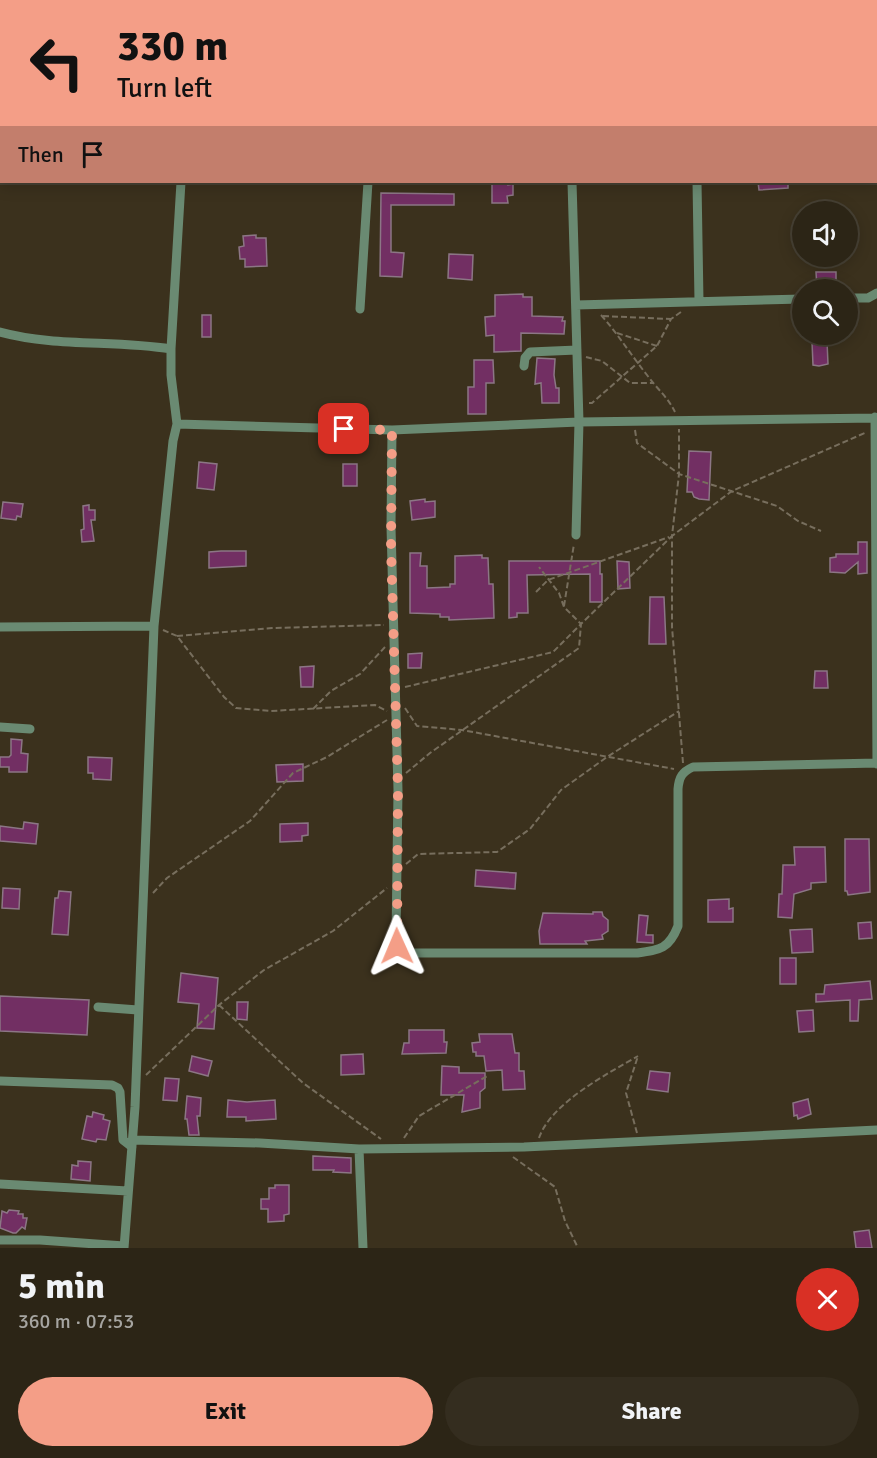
<!DOCTYPE html>
<html lang="en">
<head>
<meta charset="utf-8">
<style>
  :root { --surface:#2c2516; --page:#342d1f; --text:#f1f3f6; --muted:#a6a5a1; --line:#484235; --accent:#f49e87 }
  body { margin:0; font-family:Signika,sans-serif; background:var(--page); color:var(--text); height:100vh; display:flex; flex-direction:column; font-size:22px; white-space:nowrap }
  * { box-sizing:border-box; margin:0 }
  p { font-size:20px; color:var(--muted) }
  .icon { flex:none; width:33px; height:33px; fill:none; stroke:currentColor; stroke-width:2; stroke-linecap:round; stroke-linejoin:round }
  .map { position:relative; height:1248px; overflow:hidden }
  .sheet { display:flex; flex-direction:column; background:var(--surface); flex:1 }
  .sheet>* { flex:none }
  .guide { position:absolute; left:0px; top:0px; width:878px; height:183px; box-shadow:0 3px 15px #0003,0 0 0 2px var(--line); background:#f49e87; color:#111; overflow:hidden }
  .fabs { position:absolute; left:792px; top:201px; display:grid; gap:12px }
  .fabs a { display:grid; place-items:center; width:66px; height:66px; border-radius:50%; background:var(--surface); box-shadow:0 3px 15px #0003,0 0 0 2px var(--line); font-size:30px }
  .pin { position:absolute; display:grid; place-items:center; width:51px; height:51px; color:#fff; margin:-26px; border-radius:12px; box-shadow:0 3px 9px #0006 }
  .me { position:absolute; width:66px; margin:-33px; rotate:359deg; stroke-linejoin:round; filter:drop-shadow(0 0 4px #0008) }
  .turn { display:flex; align-items:center; gap:21px; height:126px; padding:0 18px; font-size:27px }
  .turn .icon { width:78px; height:78px; stroke-width:2.5 }
  .turn b { display:block; font-size:42px; line-height:51px }
  .then { display:flex; align-items:center; height:57px; padding:0 18px; background:#0003; gap:12px; font-size:22px }
  .round { display:grid; place-items:center; flex:none; width:63px; height:63px; border-radius:32px; background:var(--page) }
  .head { display:flex; align-items:center; justify-content:space-between; height:102px; padding:0 18px }
  h1 { font-size:36px; font-weight:700; line-height:45px }
  .action { display:flex; gap:12px; margin-top:auto; padding:12px 18px }
  .action a { flex:1; height:69px; border-radius:36px; background:var(--accent); color:#111; font-size:24px; font-weight:700; line-height:69px; text-align:center }
  .action a+a { background:var(--page); color:var(--text) }
  .map>svg:first-child { display:block }
</style>
</head>
<body>
<div class="map">
<svg width="877" height="1248" viewBox="0 0 877 1248">
  <rect width="100%" height="100%" fill="#3b311d"/>
  <!-- building -->
  <path fill="#722f63" stroke="#8c7685" stroke-width="1.5" d="M492 182H508V185L513 184V195L507 196 508 203H492Z
    M758 182H788V188L759 190Z
    M381 193 454 194V205H391V252L404 253 402 277 380 276Z
    M256 235V238H266L267 266 245 267V259H240L239 247 244 246 243 236Z
    M449 254 473 255 472 280 448 278Z
    M816 272H836V282H831V288H817Z
    M523 294V297H532V316L563 317 562 321H565L564 334 521 333V351L494 352V335L486 336 485 317 495 316V295Z
    M202 315H211V337H202Z
    M827 341 828 364 819 366 813 365 812 342Z
    M537 358 555 359 554 375 556 388H559V403H542L541 383 535 384Z
    M474 360H493L494 383H486V414H468V387H474Z
    M689 451 711 452 709 500 699 499 694 497 692 492H687Z
    M199 462 217 464 214 490 197 488Z
    M343 464H357V486H343Z
    M425 499V502L435 501V517L412 520 410 501Z
    M3 502 23 504 21 517 17 516 16 520 1 518Z
    M89 505V510H95V520H91L94 541 82 542 81 530 84 529 83 506Z
    M858 542H867V573L858 574V562L845 573 830 572V558L836 557V554H858Z
    M221 551H246V566L209 568V552Z
    M410 553H421L420 566H427V588L450 587V584H455V556L482 555V558H488L489 584H493L494 618 449 620V617H440V614L410 613Z
    M509 561H600V574H602V602H590V574L527 575 528 613H517V617L509 618Z
    M617 561 629 562 630 588 618 589Z
    M650 597H664L666 644H649Z
    M422 653 421 668H408V654Z
    M314 666 313 687H301L300 667Z
    M815 671H827L828 688H814Z
    M11 739 22 740 21 753 28 754 27 772H9V767H0V757H9L11 755Z
    M88 757 112 758 111 780 93 779V773H88Z
    M303 764V781L277 782 276 765Z
    M24 822 38 824 36 844 0 841V826L23 829Z
    M308 823V835L302 836V841L280 842V824Z
    M845 839H869L870 892 848 895 847 891H845Z
    M794 847H825L826 882 811 883V889L794 894 792 918 778 917 779 894H782L783 865H795Z
    M476 870 516 873 515 889 475 886Z
    M3 888 20 889 19 909 2 908Z
    M59 891 71 892 68 935 52 934 55 898H58Z
    M729 899V909L733 908V922H708V900Z
    M593 912H602L603 916 608 920V931L602 935 603 939 585 941 587 944H540L539 931 543 913 593 914Z
    M639 915 648 916 646 935H653V943L637 942Z
    M871 922 872 938 859 939 858 923Z
    M812 929 813 952 792 953 790 930Z
    M780 958H796V984H780Z
    M181 973 218 978 214 1029 197 1028 199 1004 178 1002Z
    M870 981 872 999 859 1000 858 1021H850V1000L816 1002V994H824L825 985Z
    M0 996 89 1000 87 1035 0 1031Z
    M237 1002H248L247 1020 237 1019Z
    M813 1010 814 1031 799 1032 797 1011Z
    M409 1030H444V1042H447L446 1053 402 1054 404 1043H409Z
    M479 1034H512L515 1053H519V1071H524L525 1089 503 1090 502 1070 486 1071 484 1056H476V1052H473L472 1043 480 1042Z
    M363 1054 364 1074 341 1075V1055Z
    M192 1056 212 1061 208 1076 189 1071Z
    M442 1066 459 1067V1073H485V1088L480 1092V1108L462 1112 464 1095H441Z
    M650 1071 670 1073 668 1092 647 1089Z
    M165 1078 179 1079 177 1101 163 1100Z
    M187 1096 201 1098 200 1116H197L199 1135H189L187 1119H185Z
    M808 1099 811 1114 798 1119 797 1115 794 1116 793 1103Z
    M228 1100 247 1102 275 1100 276 1119 246 1121V1117H227Z
    M93 1112 104 1115 103 1119 110 1121 106 1140 97 1139 96 1142 82 1139 87 1116 92 1117Z
    M313 1156 351 1158V1173L333 1172 334 1170H313Z
    M78 1161 91 1162 90 1181 71 1179 72 1165 78 1166Z
    M275 1185H289V1214L284 1215V1221L268 1222V1209H261V1199H269V1188H275Z
    M9 1210 19 1211 18 1214H23V1218H27L25 1229 22 1227 16 1233H13L0 1228 2 1211 7 1213Z
    M869 1230 872 1248H856L854 1232Z"/>
  <g fill="none" stroke-linecap="round" stroke-linejoin="round">
    <!-- path -->
    <path stroke="#776e5d" stroke-width="2" stroke-dasharray="6 3" stroke-linecap="butt" d="M601 315C618 334 631 355 647 375 657 389 667 396 675 412
      M603 316 671 319
      M617 333 657 346
      M586 357 602 361 630 383H653
      M589 403H592L657 346 671 319 681 312
      M635 430 637 443 679 474 777 506 798 521 821 531
      M536 592 548 580 669 537
      M564 606 574 544
      M163 630 177 636 224 697 236 708 271 711 375 705 387 711
      M177 636 272 628 384 625
      M405 687 553 652 581 624 564 607 559 593 539 567
      M405 708 417 726 462 730 674 769
      M313 709 331 691 360 674 385 647
      M683 763 672 627V536L732 491 867 432
      M406 773 430 753 579 648 581 624 672 536 679 474V429
      M406 864 418 854 497 852 530 829 561 790 607 757 679 711
      M153 893 167 878 250 821 293 773 327 757 387 720
      M219 1005 303 1083 381 1139
      M146 1075 219 1005 264 970 333 931 387 888
      M637 1133 626 1093 638 1056
      M404 1138 419 1116 487 1076
      M539 1138C551 1103 607 1074 638 1056
      M513 1157 555 1187 565 1221 578 1248"/>
    <!-- minor -->
    <path stroke="#6a8a72" stroke-width="9" d="M191 2V0
      M380 2V0
      M572 2V0
      M695 2V0
      M572 182 579 422 576 535
      M697 182 699 301
      M848 298H868L877 293
      M576 305 802 299
      M360 309 368 182
      M0 332C55 347 114 340 171 349V375L177 424 173 441 154 626 135 1107 124 1248
      M171 349 181 182
      M524 366 525 358 530 352 577 350
      M875 417 877 764
      M177 424 392 430 579 422 877 418
      M392 430 391 527 398 790 396 938 400 951 406 953H637C660 950 669 949 678 926V789C679 777 682 772 693 767L877 763
      M0 627 154 626
      M0 727 30 729
      M98 1007 138 1010
      M0 1081 112 1085 118 1088 120 1092 123 1140 132 1147
      M132 1140 260 1143 359 1149 524 1147 877 1130
      M359 1149 363 1248
      M0 1184 128 1191
      M0 1240H40L124 1246"/>
  </g>
  <g fill="none" stroke-linecap="round" stroke-linejoin="round">
    <!-- route -->
    <path stroke="#f49e87" stroke-width="10" stroke-dasharray="0 18" d="M344 429 392 430 391 547 398 790 397 946"/>
  </g>
</svg>
<div class="fabs">
<a><svg class="icon" aria-label="sound" viewBox="0 0 24 24"><path d="M4 9h4l5-4v14l-5-4H4zM17 9q2 3 0 6"/></svg></a>
<a><svg class="icon" aria-label="search" viewBox="0 0 24 24"><circle cx="10" cy="10" r="6"/><path d="M15 15l6 6"/></svg></a>
</div>
<div class="pin" style="left:344px;top:429px;background:#d93025"><svg class="icon" aria-label="arrive" viewBox="0 0 24 24"><path d="M6 21V4h12l-3 4 3 4H6"/></svg></div>
<svg class="me" style="left:397px;top:946px" viewBox="-20 -20 40 40"><path d="M0-17L14 15 0 8-14 15z" fill="#f49e87" stroke="#fff" stroke-width="4"/></svg>
<div class="guide">
<div class="turn"><svg class="icon" aria-label="left" viewBox="0 0 24 24"><path d="M17 20v-9H6M10 6l-5 5 5 5"/></svg><div><b>330 m</b>Turn left</div></div>
<div class="then">Then<svg class="icon" aria-label="arrive" viewBox="0 0 24 24"><path d="M6 21V4h12l-3 4 3 4H6"/></svg></div>
</div>
</div>
<section class="sheet">
<div class="head"><div><h1>5 min</h1><p>360 m · 07:53</p></div><a class="round" style="background:#d93025;color:#fff"><svg class="icon" aria-label="close" viewBox="0 0 24 24"><path d="M6 6l12 12M18 6L6 18"/></svg></a></div>
<div class="action"><a>Exit</a><a>Share</a></div>
</section>
</body>
</html>
